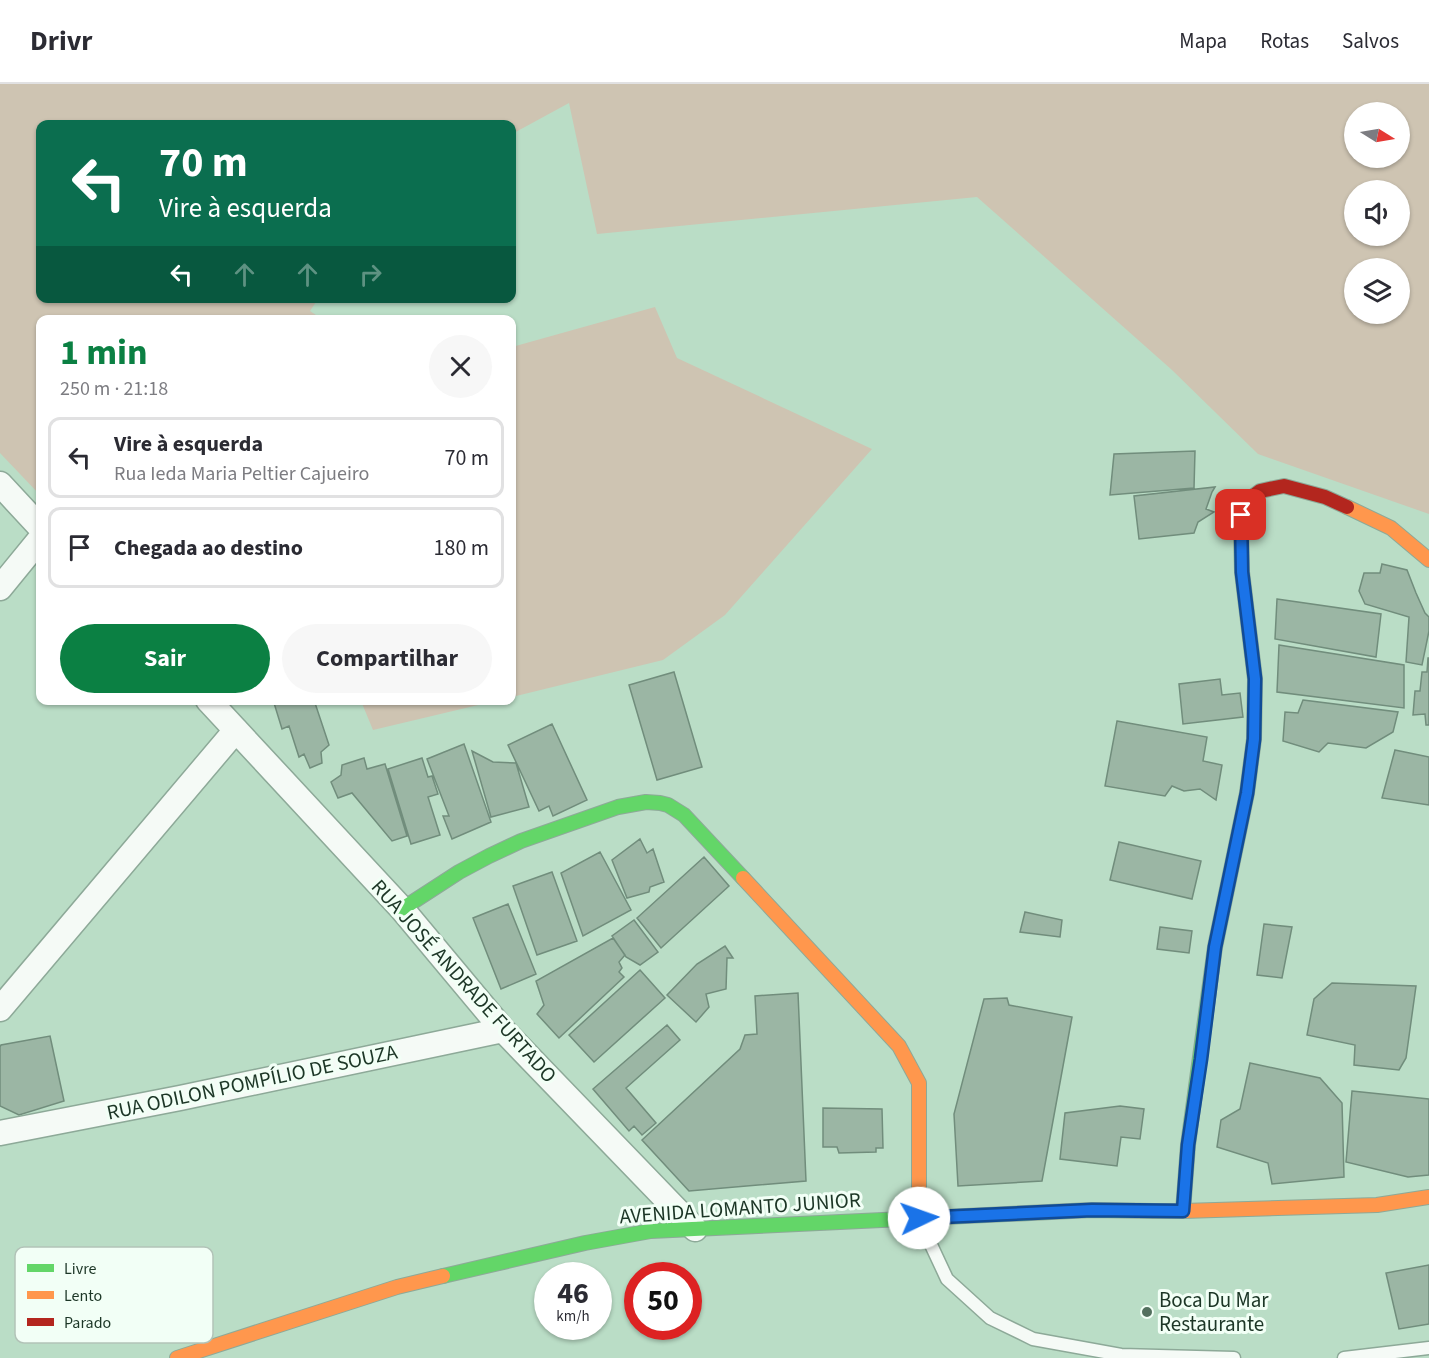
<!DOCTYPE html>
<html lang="pt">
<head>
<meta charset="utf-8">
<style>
  :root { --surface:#fff; --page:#f7f7f7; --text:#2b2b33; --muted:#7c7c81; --line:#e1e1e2; --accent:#0b8043 }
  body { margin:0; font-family:"Source Sans 3",sans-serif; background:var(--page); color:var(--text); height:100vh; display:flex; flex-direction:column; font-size:22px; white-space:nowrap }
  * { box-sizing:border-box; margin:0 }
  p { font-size:20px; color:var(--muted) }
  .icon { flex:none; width:33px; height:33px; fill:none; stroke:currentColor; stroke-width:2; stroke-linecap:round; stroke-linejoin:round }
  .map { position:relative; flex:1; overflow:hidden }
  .side { position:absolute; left:36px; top:231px; width:480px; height:390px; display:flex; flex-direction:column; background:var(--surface); border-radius:12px; box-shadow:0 2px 4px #0004 }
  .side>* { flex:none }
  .top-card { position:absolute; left:36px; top:36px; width:480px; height:183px; border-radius:12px; box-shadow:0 2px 4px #0004; background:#0b6e4f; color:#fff; overflow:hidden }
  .needle { width:39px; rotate:101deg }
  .buttons { position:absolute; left:1344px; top:18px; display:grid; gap:12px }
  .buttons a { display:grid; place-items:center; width:66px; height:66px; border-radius:50%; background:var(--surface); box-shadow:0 2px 4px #0004; font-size:30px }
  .speed { position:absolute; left:534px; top:1178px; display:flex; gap:12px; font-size:30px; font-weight:700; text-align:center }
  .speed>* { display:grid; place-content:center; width:78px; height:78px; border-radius:50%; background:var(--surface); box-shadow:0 2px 4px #0004; line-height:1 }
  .speed small { font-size:15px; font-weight:400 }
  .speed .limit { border:9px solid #d22; background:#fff; color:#111 }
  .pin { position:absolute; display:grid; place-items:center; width:51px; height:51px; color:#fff; margin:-26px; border-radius:12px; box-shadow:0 3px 9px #0006 }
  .me { position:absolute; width:66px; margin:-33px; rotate:87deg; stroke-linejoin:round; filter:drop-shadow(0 0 4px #0008) }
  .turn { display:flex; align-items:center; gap:21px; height:126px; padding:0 24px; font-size:27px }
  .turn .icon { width:78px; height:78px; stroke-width:2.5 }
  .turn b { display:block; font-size:42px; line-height:51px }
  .lanes { display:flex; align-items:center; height:57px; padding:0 24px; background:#0003; justify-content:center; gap:30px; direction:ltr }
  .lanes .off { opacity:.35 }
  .round { display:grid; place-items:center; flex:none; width:63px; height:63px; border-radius:32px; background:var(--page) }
  .summary { display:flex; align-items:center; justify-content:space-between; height:102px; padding:0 24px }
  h1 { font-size:36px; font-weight:700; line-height:45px; color:var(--accent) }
  .cta { display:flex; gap:12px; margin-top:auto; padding:12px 24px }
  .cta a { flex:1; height:69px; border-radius:36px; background:var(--accent); color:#fff; font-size:24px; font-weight:700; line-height:69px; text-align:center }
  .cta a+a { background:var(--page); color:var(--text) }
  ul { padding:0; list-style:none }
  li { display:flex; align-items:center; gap:18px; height:81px; margin:0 12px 9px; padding:0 12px; border:3px solid var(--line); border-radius:12px }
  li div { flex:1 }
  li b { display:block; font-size:22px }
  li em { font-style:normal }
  header { display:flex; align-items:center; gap:36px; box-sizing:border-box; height:84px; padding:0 30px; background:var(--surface); border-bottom:2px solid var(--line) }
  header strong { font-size:28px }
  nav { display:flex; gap:33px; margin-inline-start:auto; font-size:21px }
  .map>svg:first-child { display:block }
</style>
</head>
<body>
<header>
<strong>Drivr</strong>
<nav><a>Mapa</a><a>Rotas</a><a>Salvos</a></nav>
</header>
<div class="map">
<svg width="1429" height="1274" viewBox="0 0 1429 1274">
  <rect width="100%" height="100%" fill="#baddc6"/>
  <!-- green -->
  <path fill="#cec4b2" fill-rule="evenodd" d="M0 0H1429V430L1258 370 1172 286 977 113 597 150 569 19 512 50V40H40V214L318 215 310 227 322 235 40 236V411L0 369ZM1354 28H1400V74H1354ZM1354 106H1400V152H1354ZM1354 184H1400V230H1354Z
    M655 223 677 274 872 365 725 531 663 576 512 613V263Z
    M361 617H495L373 646Z"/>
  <!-- building -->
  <path fill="#9bb6a4" stroke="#718d7c" stroke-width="1.5" d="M1195 367 1194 404 1110 411 1114 370Z
    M1215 403 1212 408 1206 425 1214 428 1198 438 1194 449 1139 455 1134 412Z
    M1382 480 1407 486 1416 509 1425 529 1429 533V547L1422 581 1406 578 1409 533 1365 520 1359 507 1364 489H1380Z
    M1277 515 1381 530 1376 573 1275 555Z
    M1279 561 1404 581V624L1277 608Z
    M1428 574H1429V641H1426L1425 630 1413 631 1415 607H1420L1422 588H1427Z
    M674 588 702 683 657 696 629 601Z
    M1220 595 1222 611 1240 609 1243 633 1183 640 1179 600Z
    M282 616H314L329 661 321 668 322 679 310 684 304 670 299 673 289 642 282 645 274 619Z
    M1303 616 1398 628 1393 648 1366 664 1328 659 1319 668 1283 657 1285 628 1298 629Z
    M1117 637 1207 653 1203 677 1222 681 1216 716 1200 705 1184 707 1172 702 1165 712 1105 702Z
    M552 640 587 716 553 732 549 722 539 727 508 661Z
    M464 660 491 738 452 755 443 732H449L427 675Z
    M1395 666 1429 673V721L1382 714Z
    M472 667 493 678 516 679 529 723 491 733Z
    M364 674 367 685 385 680 407 752 392 757 352 709 338 714 331 698 341 691 342 681Z
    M422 674 428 693 432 692 438 710 428 713 440 751 411 760 388 685Z
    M640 755 647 769 653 765 664 798 650 803 649 808 627 814 612 776Z
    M1119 758 1201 777 1192 815 1110 796Z
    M600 768 631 826 583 852 561 789Z
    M704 773 729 802 661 864 637 834Z
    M552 788 577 857 537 871 513 802Z
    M508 820 536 890 501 905 473 834Z
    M1025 828 1062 836 1060 853 1020 848Z
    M634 836 658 868 640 881 626 873 612 852Z
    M1264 840 1292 843 1282 894 1257 891Z
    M1160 843 1192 847 1189 869 1157 865Z
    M613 854 625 871 619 878 622 884 619 888 624 893 559 954 537 930 544 921 536 897Z
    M725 862 733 874H727L726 905 706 910 709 923 696 938 667 911 697 880Z
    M640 886 665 914 594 978 569 951Z
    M1332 899 1416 902 1406 974 1399 986 1354 981 1355 961 1307 951 1314 915Z
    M798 909 806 1097 689 1107 642 1056 740 965 745 951 757 950 755 912Z
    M1007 914 1009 921 1072 933 1042 1097 958 1102 954 1030 984 915Z
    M667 941 680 956 626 1004 656 1039 642 1051 634 1042 629 1047 593 1005Z
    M50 952 64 1017 19 1031 0 1022V963L1 961Z
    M1250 979 1320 994 1342 1019 1344 1093 1272 1100 1268 1079 1217 1063 1221 1036 1240 1025Z
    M1352 1007 1429 1015V1091L1408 1093 1346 1078Z
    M1120 1022 1144 1025 1140 1055 1121 1053 1117 1082 1060 1075 1065 1029Z
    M823 1024 882 1025 883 1064H876V1068L839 1069 837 1063H823Z
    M1429 1181V1240L1399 1245 1386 1189Z"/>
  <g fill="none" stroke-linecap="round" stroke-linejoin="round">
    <!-- lane casing -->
    <g stroke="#8da998" stroke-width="15">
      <path id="lane" d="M919 1135 947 1195 990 1234 1033 1255 1121 1271 1234 1274
        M1344 1274 1429 1264"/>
    </g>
    <!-- street casing -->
    <g stroke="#8da998" stroke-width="27">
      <path id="street" d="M0 400 40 443
        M0 504 40 455
        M208 616 402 825 503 946 695 1145
        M0 925 236 646
        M0 1049 180 1014 503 946"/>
    </g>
    <!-- fast casing -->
    <g stroke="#8da998" stroke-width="16">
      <path id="fast" d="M402 825 459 788 489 772 521 757 618 723 646 718 660 719 668 721 684 731 743 794
        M1183 1127 1188 1061 1215 863 1247 709 1254 655 1255 595 1242 488 1241 446
        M443 1192 585 1159 651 1147 1092 1126 1154 1127"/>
    </g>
    <!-- slow casing -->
    <g stroke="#8da998" stroke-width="16">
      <path id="slow" d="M1347 423 1391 444 1429 476
        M743 794 899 962 919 999V1134
        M1154 1127H1183L1377 1121 1429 1113
        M177 1274 397 1203 443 1192"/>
    </g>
    <!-- jam casing -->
    <g stroke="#8da998" stroke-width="16">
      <path id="jam" d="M1241 446V431L1247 417 1260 407 1284 402 1325 413 1347 423"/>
    </g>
    <!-- lane -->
    <use href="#lane" stroke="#f5faf6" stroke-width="12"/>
    <!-- street -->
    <use href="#street" stroke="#f5faf6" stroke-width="24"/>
    <!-- fast -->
    <use href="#fast" stroke="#63d668" stroke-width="14"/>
    <!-- slow -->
    <use href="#slow" stroke="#ff974d" stroke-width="14"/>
    <!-- jam -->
    <use href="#jam" stroke="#b3261e" stroke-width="14"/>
  </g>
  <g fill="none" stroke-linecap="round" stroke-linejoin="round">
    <!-- route casing -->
    <g stroke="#114b97" stroke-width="15">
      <path id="route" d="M919 1134 1092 1126 1183 1127 1188 1061 1201 975 1215 863 1247 709 1254 655 1255 595 1242 488 1241 431"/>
    </g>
    <!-- route -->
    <use href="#route" stroke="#1a73e8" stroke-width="10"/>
  </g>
  <!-- markers -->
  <circle fill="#53705e" stroke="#f2fff6" stroke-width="2" cx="1147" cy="1228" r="6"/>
  <g text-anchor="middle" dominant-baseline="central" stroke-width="6" stroke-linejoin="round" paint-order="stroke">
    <!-- street labels -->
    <g font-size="21" fill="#1c3626" stroke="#f2fff6">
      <text transform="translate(464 897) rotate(48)">RUA JOSÉ ANDRADE FURTADO</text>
      <text transform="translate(252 998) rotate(-12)">RUA ODILON POMPÍLIO DE SOUZA</text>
      <text transform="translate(740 1124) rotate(-4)">AVENIDA LOMANTO JUNIOR</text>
    </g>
    <!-- poi labels -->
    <g font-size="21" fill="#1c3626" stroke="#f2fff6" text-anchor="start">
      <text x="1159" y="1216">Boca Du Mar<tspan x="1159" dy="24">Restaurante</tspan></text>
    </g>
  </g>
  <!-- legend -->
  <rect x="15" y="1163" width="198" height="96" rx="9" fill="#f2fff6" stroke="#b2c3b8" stroke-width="1.5"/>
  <rect x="27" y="1180" width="27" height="8" fill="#63d668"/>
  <rect x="27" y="1207" width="27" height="8" fill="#ff974d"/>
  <rect x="27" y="1234" width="27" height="8" fill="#b3261e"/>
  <g font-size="16" fill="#1c3626">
    <text x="64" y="1190">Livre</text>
    <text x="64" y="1217">Lento</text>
    <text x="64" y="1244">Parado</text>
  </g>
</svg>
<div class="buttons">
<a><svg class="needle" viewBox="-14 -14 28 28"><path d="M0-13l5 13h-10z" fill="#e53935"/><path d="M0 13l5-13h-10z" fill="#7c7c81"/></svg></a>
<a><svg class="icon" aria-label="sound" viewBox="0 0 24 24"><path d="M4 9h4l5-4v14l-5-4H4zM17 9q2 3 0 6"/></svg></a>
<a><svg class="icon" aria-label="layers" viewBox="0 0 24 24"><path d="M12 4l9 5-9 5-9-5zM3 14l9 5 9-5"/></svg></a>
</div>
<div class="speed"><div>46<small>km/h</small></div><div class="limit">50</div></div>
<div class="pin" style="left:1241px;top:431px;background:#d93025"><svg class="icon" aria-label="arrive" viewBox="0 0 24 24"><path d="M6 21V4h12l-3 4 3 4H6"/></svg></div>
<svg class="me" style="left:919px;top:1134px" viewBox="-20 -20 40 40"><circle r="19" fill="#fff"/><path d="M0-13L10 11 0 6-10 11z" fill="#1a73e8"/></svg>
<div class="top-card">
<div class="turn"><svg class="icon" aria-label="left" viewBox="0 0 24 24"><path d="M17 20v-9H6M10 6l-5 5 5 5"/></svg><div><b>70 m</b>Vire à esquerda</div></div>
<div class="lanes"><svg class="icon" aria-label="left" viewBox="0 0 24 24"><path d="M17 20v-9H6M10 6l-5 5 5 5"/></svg><svg class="icon off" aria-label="ahead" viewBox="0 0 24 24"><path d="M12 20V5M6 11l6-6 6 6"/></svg><svg class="icon off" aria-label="ahead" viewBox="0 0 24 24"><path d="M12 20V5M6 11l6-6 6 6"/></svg><svg class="icon off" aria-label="right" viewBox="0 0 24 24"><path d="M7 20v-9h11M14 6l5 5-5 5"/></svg></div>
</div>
<section class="side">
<div class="summary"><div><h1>1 min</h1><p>250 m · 21:18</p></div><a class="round"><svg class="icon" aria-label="close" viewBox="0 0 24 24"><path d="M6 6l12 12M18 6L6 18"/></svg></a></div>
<ul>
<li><svg class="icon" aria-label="left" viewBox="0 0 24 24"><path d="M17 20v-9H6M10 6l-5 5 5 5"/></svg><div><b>Vire à esquerda</b><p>Rua Ieda Maria Peltier Cajueiro</p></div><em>70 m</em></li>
<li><svg class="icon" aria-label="arrive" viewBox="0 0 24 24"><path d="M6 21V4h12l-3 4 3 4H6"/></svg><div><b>Chegada ao destino</b></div><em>180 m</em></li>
</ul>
<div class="cta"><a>Sair</a><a>Compartilhar</a></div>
</section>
</div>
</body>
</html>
